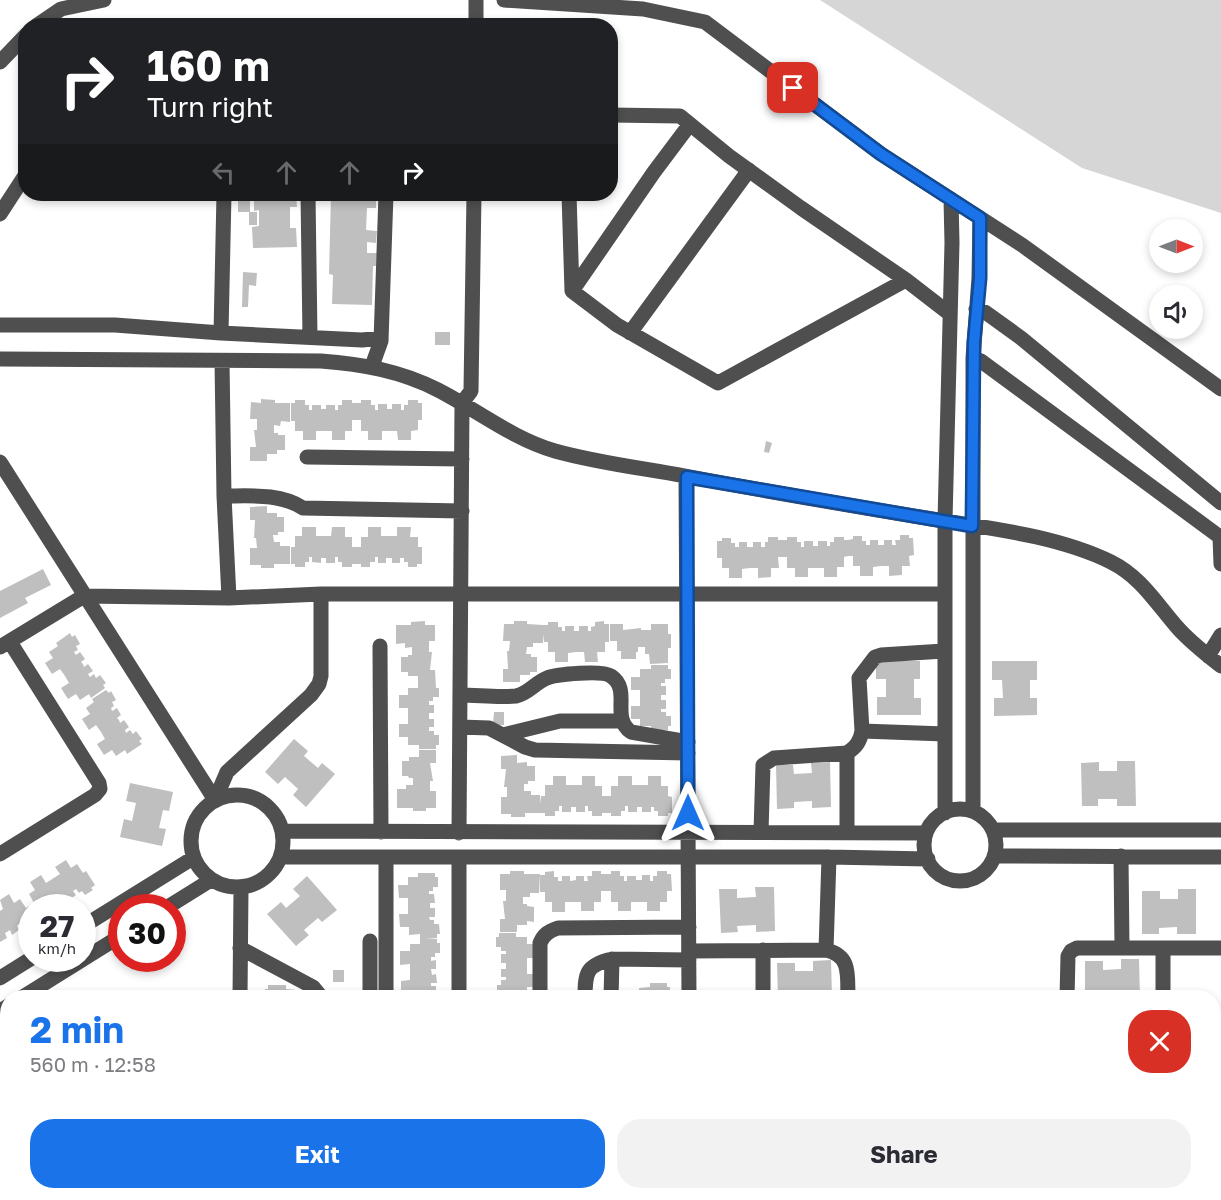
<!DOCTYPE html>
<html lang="en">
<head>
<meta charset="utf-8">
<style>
  :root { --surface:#fff; --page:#f2f2f3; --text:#2b2b33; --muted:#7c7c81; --accent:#1a73e8 }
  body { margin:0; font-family:"Golos Text",sans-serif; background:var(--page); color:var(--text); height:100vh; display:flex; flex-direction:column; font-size:22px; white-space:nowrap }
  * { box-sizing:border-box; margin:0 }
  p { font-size:20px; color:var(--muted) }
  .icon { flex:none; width:33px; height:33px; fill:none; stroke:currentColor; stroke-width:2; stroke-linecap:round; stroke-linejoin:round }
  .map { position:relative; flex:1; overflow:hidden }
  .details { position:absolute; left:0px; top:990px; width:1221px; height:210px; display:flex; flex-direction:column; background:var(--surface); border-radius:24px 24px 0 0; box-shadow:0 3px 9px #0003 }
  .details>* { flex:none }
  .guide { position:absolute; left:18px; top:18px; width:600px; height:183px; border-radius:24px; box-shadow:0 3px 9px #0003; background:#202124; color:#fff; overflow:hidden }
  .needle { width:39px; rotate:90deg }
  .buttons { position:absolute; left:1149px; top:219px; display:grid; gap:12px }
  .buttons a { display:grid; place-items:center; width:54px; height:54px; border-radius:50%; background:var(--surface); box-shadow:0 3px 9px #0003; font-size:30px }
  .speed { position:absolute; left:18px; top:894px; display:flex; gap:12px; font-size:30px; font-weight:700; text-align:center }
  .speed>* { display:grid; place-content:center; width:78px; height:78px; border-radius:50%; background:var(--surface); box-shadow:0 3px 9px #0003; line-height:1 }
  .speed small { font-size:15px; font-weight:400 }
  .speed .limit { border:9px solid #d22; background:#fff; color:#111 }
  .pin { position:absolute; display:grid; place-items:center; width:51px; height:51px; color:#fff; margin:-26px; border-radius:12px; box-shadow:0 3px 9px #0006 }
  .me { position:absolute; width:66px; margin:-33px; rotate:0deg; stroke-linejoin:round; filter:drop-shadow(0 0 4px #0008) }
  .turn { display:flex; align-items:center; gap:21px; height:126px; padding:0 30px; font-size:27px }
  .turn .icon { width:78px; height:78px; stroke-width:2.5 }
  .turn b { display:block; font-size:42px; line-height:51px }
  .lanes { display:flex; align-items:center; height:57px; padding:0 30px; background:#0003; justify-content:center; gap:30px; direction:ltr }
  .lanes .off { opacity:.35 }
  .round { display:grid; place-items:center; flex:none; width:63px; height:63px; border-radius:24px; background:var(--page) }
  .overview { display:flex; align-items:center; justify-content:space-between; height:102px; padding:0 30px }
  h1 { font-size:36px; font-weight:700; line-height:45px; color:var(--accent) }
  .cta { display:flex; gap:12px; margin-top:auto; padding:12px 30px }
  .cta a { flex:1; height:69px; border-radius:24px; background:var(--accent); color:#fff; font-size:24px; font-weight:700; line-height:69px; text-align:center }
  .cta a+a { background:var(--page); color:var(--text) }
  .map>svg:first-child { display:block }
</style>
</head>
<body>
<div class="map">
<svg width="1221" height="1200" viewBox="0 0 1221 1200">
  <rect width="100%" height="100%" fill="#fff"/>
  <!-- green -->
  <path fill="#d6d6d6" d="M820 0H1221V213L1082 168Z"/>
  <!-- building -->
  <path fill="#bfbfbf" d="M238 194H250V212H238Z
    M254 194H296L297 207H290V228H296L297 247 253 248 252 227 259 226V210L254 211Z
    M331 194H376V208H367L366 230 377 231 376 243 367 242V253H377L376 266H373L372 305 332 304 333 275 329 274Z
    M249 212H257V225H249Z
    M243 272 257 273 256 286 249 285 248 307H242Z
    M435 332H450V345H435Z
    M261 399 275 400V403H290V422L281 421 280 426 274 425V433H278V435H285V450H277V454H267V461H250V447H256L254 430H257V419H250L251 402 261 403Z
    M295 400H305V405H309V410H312V405H321V409H326V405H335V410H338V405H342V400H352V403H361V400H371V405H375V410H378V404H387V409H392V404H401V410H404V405H408V400H418V403H422V420H418V430L411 431V440H398L397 431H382V440H368V431H361V420H352V431H345V440H332V431H316V440H303V431H295V421H291V403H295Z
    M766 441 772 443 769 453 764 452Z
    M267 506V513H277V517H284V532H278V535H273L274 542H280V546H290V564H274V568H261V565H250V548H257L256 538H254L255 520H250V507Z
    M302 527H316V536H331L332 527H345V537H352V547H361V537H368V527H381V536H397V527H411L410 537H418V547H422V564H417V567H408V562H404V558H400V563H392V558H386V563H378V557H375V562H370V567H361V564H352V567H342V562H338V557H335V563H326V558H321V563L312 562V557H309V562H305V567H295V564H291V547H295V536H302Z
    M900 535H909V538H913L914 555 909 556 910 566H902V575L889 576V566H881L873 567V576H860V566H853V556H848L844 557V567H837V577H824V568H808V577H795V568H787V557H778L779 568H771V577L758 578V568H750L742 569V578H729V568H722V558H717V541H722V538H731V543H735V547H739V542H747V547H753V542H761V547H765V542H768V537H778V540H787V537H797V542H801V547H804V541H813V546H818V541H827V546H830V542H834V537H844V540H848L853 539V536H862V541H866V545H870V540H878V545H884V540H892V545H896L895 540H900Z
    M43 569 51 585 25 598 28 603 0 618V591Z
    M425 621V625H435V641H429V652H432L430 670H435L436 688H439V697H433V701H429V705H434V713H429V719H434V727H429V731H434V735H439V745H436V749H419V745H408V737H399V724H408V708H399V695H408V688H418V676H408V672H401V657H408V655H412V647L405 648V643L396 644V625H411V622Z
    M514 621H527V624L543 625H548V622H558V627H562V631H565V626H574V631H579V626H588V631H591V627L595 626V622L604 621V624H609V642H605V652H597L598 662H585L584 652H576L568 653V662H555V652H548V642H544L543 634V643H533V647H527L526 654H531V657H537V672H530V675H520V682H503V669H508L507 651H509L510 641H503L504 624H514Z
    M610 624H623V630L641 628V630H651V624H668V634H671V648H668V663L650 664 649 654H645V647H638V652H636V659H621V651H617V641H610Z
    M70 633 72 637 75 635 80 644 76 646 78 650 74 652 76 655 80 652 85 659 81 662 83 664 84 667 88 664 93 671 88 674 90 677 94 674 96 678 100 675 106 683 103 685 105 688 91 698 89 694 80 700 76 694 68 699 61 688 69 683 65 676 60 669 52 674 45 663 53 658 49 652 58 646 56 643Z
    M876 660 920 661V679H914V698H921V715H877V697H886V679H876Z
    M992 661H1037V680H1030V698H1037V715L994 716V698H1003L1002 680H992Z
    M651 665H668V669H671V679H665V683H661V686H666V695H661V700H666V709H661V712H666V716H671V726H668V730L651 731V726H640V719H631V706H640V690H631V677H640V669H651Z
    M106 690 109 693 111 691 116 700 112 702 114 706 111 708 112 711 117 708 121 715 117 718 119 720 120 723 124 720 129 727 125 730 126 733 130 730 133 734 136 731 142 739 139 741 142 744 127 754 125 750 116 756 112 750 104 755 97 744 105 739 101 732 96 725 89 730 82 719 90 714 86 708 94 702 92 699Z
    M494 712H504V725H493Z
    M294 739 308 751 304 756 318 768 322 763 335 774 306 807 293 795 298 789 285 777 278 784 265 772Z
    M419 750H436V763H430L433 781H430V791H436V808H426V811H413V808H397V789H406V785H413V778H409L408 776H402V761H409V757H419Z
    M517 755V763L527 762V766H535V781H528V784H524V791H531V795H540V804L541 796H545V785H553V776H566V785H582V776H595V786H602V796H611V786H618V776H632V785H648V776H661V786H668V796L672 797V813H668V816H658V811H654V807H651V812H642V807H637V812H628V806H625V811H621V816H611V813H602V816H592V811H588V806H585V812H576V807H571V812H562V806H559V811H555V816H545V813H525V817H511V814H501V797H507V787H504L506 769H501V756Z
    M1117 761H1135L1136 806H1117V799H1098V806H1082L1081 763 1099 762V771H1117Z
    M830 762 831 807 812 808V801L794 802V808L777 809 776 765H793L794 774 812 773 811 763Z
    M130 783 173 792 169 811 163 810 159 828 166 829 162 846 120 837 124 819 132 821 136 803 126 801Z
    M66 860 71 868 77 864 83 873 86 871 95 885 91 888 93 890 85 895 82 891 79 893 76 889 73 891 76 895 69 900 66 896 61 899 64 903 57 907 54 903 51 904 53 908H32L30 905 34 903 29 894 35 890 30 882 41 875 46 883 60 874 55 867Z
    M510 871H524V874H540L539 893H530V897H523V904H527V906L534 907V922L527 921V925H517V932H500V919H505L503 901H506V890H500V874H510Z
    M554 871V877H558V881H562V876H570V881L576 880V876H584V881H588L587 876H592V871H601V874H611V871H620V876H624V881H627V876H636V880H642V875H650V881H653V876H657V871H667V874H671L672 891H667V902H660V911H647V902H631V911H618V902H611V891H601V902H594V911H581V902H565V912H552V902H545V892H540V875H545V872Z
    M418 873H435V877H438V887H433V891H429V894H434L435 903H430V908H435V917H429L430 920H434V924H439L440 934H437V938H426L437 939V943H440V953H435V957H431V961L436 960V969H431L432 975 436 974 437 983H431V986H436V990H441V998H411V993L401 994V981L410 980V964L400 965V951H410V944H420V934L409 935V927H400L399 914H408V898H399L398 885H408V877H418Z
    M307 876 337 910 322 922 318 918 304 930 309 935 296 946 267 914 281 902 286 908 300 896 293 889Z
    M755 887H774L775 931 756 932V925L737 926 738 932 721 933 719 889H737V898L756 897Z
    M1178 889H1196V934H1177V927L1159 928V934H1142V891H1160V899H1178Z
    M9 894 14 903 20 899 26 908 29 906 32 909V928L28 930 25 926 22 928 19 924 17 926 19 930 12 935 10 930 7 932 5 933 7 938 0 942V911L3 909 0 900Z
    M499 933H516V937H527V944H536V958H527V974H536V987H527V994H517V998H500V994H497V985H501V980H506V977H501V969H506V963H501V954H506V951H501V947H496V937H499Z
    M1121 959H1139L1140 998H1085V961H1103V970L1121 969Z
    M831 960 832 998H778L777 963H795V971H813V961Z
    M333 970H344V982H333Z
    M650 983H667V987H670V997L630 998V995H639V988L650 987Z
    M268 985H286V989L296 990V998H265V989H268Z
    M0 1100 2 1103 4 1101 8 1106V1111L5 1112 7 1116 3 1118 5 1121 8 1119V1165L4 1160 0 1162Z
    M32 1192H60L65 1200H33L36 1198Z"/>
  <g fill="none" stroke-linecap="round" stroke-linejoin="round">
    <!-- minor -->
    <path stroke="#4f4f4f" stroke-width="15" d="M504 0 643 9 705 22 881 154 1022 245 1221 389
      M36 26 61 9 104 0
      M476 26V0
      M0 62 26 35
      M610 115 680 116 729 156 801 208 906 280 950 314
      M308 194 310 337
      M569 194 572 291 617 325 718 383 906 280
      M0 214 26 174
      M572 291 654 172 690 124
      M976 309 985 312 1021 338 1221 503
      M0 325H115L221 333 362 340 381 338
      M221 333 224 194
      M630 333 749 170
      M973 358 981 361 1220 537 1221 564
      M0 359 321 361C362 364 401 371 438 390 477 410 513 439 555 451 598 463 642 468 685 476 765 491 846 505 926 518 986 528 1056 535 1111 562 1141 577 1156 603 1177 627 1190 642 1206 654 1221 666
      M222 361 224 496 229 598
      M372 366 381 341 386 194
      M307 457 462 459
      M0 462 215 800
      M686 477 689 998
      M224 496C250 496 280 493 303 508L462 511
      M380 646 381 832
      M0 647 84 596 229 598 321 594H945
      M1208 656 1221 635
      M460 695C478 695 498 698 516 696 528 694 536 682 547 678 557 674 602 670 611 676 632 690 610 717 631 732L688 742
      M460 727 489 728 525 747 535 750 688 753
      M862 731 945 734
      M503 735 560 721H621
      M847 753V833
      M191 841a46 46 0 1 1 92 0a46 46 0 1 1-92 0Z
      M215 800 227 772 311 695 319 684 321 676V594
      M924 845a36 36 0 1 1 72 0a36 36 0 1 1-72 0Z
      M973 811V358L979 278 980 218
      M945 813V521L952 243 951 199
      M993 830H1221
      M282 831 926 833
      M761 832 763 765 774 758 847 753C856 747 860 742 862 731L859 678 875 657 881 655 944 651
      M459 833 462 403 471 391 474 194
      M0 854 95 795 100 789 99 783 10 642
      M994 856 1221 857
      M1121 856 1122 948
      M280 857H829L928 859
      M166 908 211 880
      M82 927 193 858
      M240 948 313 987 322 998
      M1163 948V998
      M826 950 829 857
      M689 951 826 950C852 956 847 976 848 998
      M0 978 32 958
      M21 998 122 935
      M240 998 241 888
      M370 998V941
      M386 998V858
      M459 998V858
      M540 998V943C544 934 549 931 558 928L689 927
      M585 998C585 973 586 965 612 959L689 960
      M611 998 612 959
      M763 998V950
      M1067 998 1068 956 1071 951 1077 948H1221
      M0 1011 8 1006
      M0 1032 8 1044
      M1214 1032H1221
      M1214 1099H1221
      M1214 1126H1221
      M104 1192 109 1198 122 1200
      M459 1192V1200
      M690 1192V1200
      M865 1192 866 1200
      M950 1192V1200
      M979 1192V1200
      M237 1200 238 1192
      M1060 1200V1192"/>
  </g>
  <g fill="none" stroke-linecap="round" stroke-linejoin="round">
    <!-- route casing -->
    <g stroke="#114b97" stroke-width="15">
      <path id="route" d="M688 813 687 477 972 526 974 342 980 278V218L881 154 793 88"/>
    </g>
    <!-- route -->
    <use href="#route" stroke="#1a73e8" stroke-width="10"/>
  </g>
</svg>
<div class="buttons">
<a><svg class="needle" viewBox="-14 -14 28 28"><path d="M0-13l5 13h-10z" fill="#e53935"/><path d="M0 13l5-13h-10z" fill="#7c7c81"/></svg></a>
<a><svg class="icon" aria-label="sound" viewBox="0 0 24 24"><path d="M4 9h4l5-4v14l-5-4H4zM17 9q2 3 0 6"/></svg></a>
</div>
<div class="speed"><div>27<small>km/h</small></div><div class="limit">30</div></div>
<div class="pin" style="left:793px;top:88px;background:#d93025"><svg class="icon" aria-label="arrive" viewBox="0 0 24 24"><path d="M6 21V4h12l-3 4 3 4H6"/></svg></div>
<svg class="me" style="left:688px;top:813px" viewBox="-20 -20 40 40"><path d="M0-17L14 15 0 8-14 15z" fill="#1a73e8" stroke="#fff" stroke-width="4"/></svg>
<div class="guide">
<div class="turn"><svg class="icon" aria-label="right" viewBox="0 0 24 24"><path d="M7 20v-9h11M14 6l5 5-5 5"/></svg><div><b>160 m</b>Turn right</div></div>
<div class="lanes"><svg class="icon off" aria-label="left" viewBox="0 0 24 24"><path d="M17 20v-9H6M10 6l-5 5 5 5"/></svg><svg class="icon off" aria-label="ahead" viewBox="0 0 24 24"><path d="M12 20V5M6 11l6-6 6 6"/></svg><svg class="icon off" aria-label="ahead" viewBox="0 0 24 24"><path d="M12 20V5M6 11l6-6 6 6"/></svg><svg class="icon" aria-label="right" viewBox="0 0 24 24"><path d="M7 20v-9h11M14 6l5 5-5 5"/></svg></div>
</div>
<section class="details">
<div class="overview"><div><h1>2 min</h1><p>560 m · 12:58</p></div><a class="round" style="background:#d93025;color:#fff"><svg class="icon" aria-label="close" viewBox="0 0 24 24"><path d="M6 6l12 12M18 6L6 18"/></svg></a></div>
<div class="cta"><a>Exit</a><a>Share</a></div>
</section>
</div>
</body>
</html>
